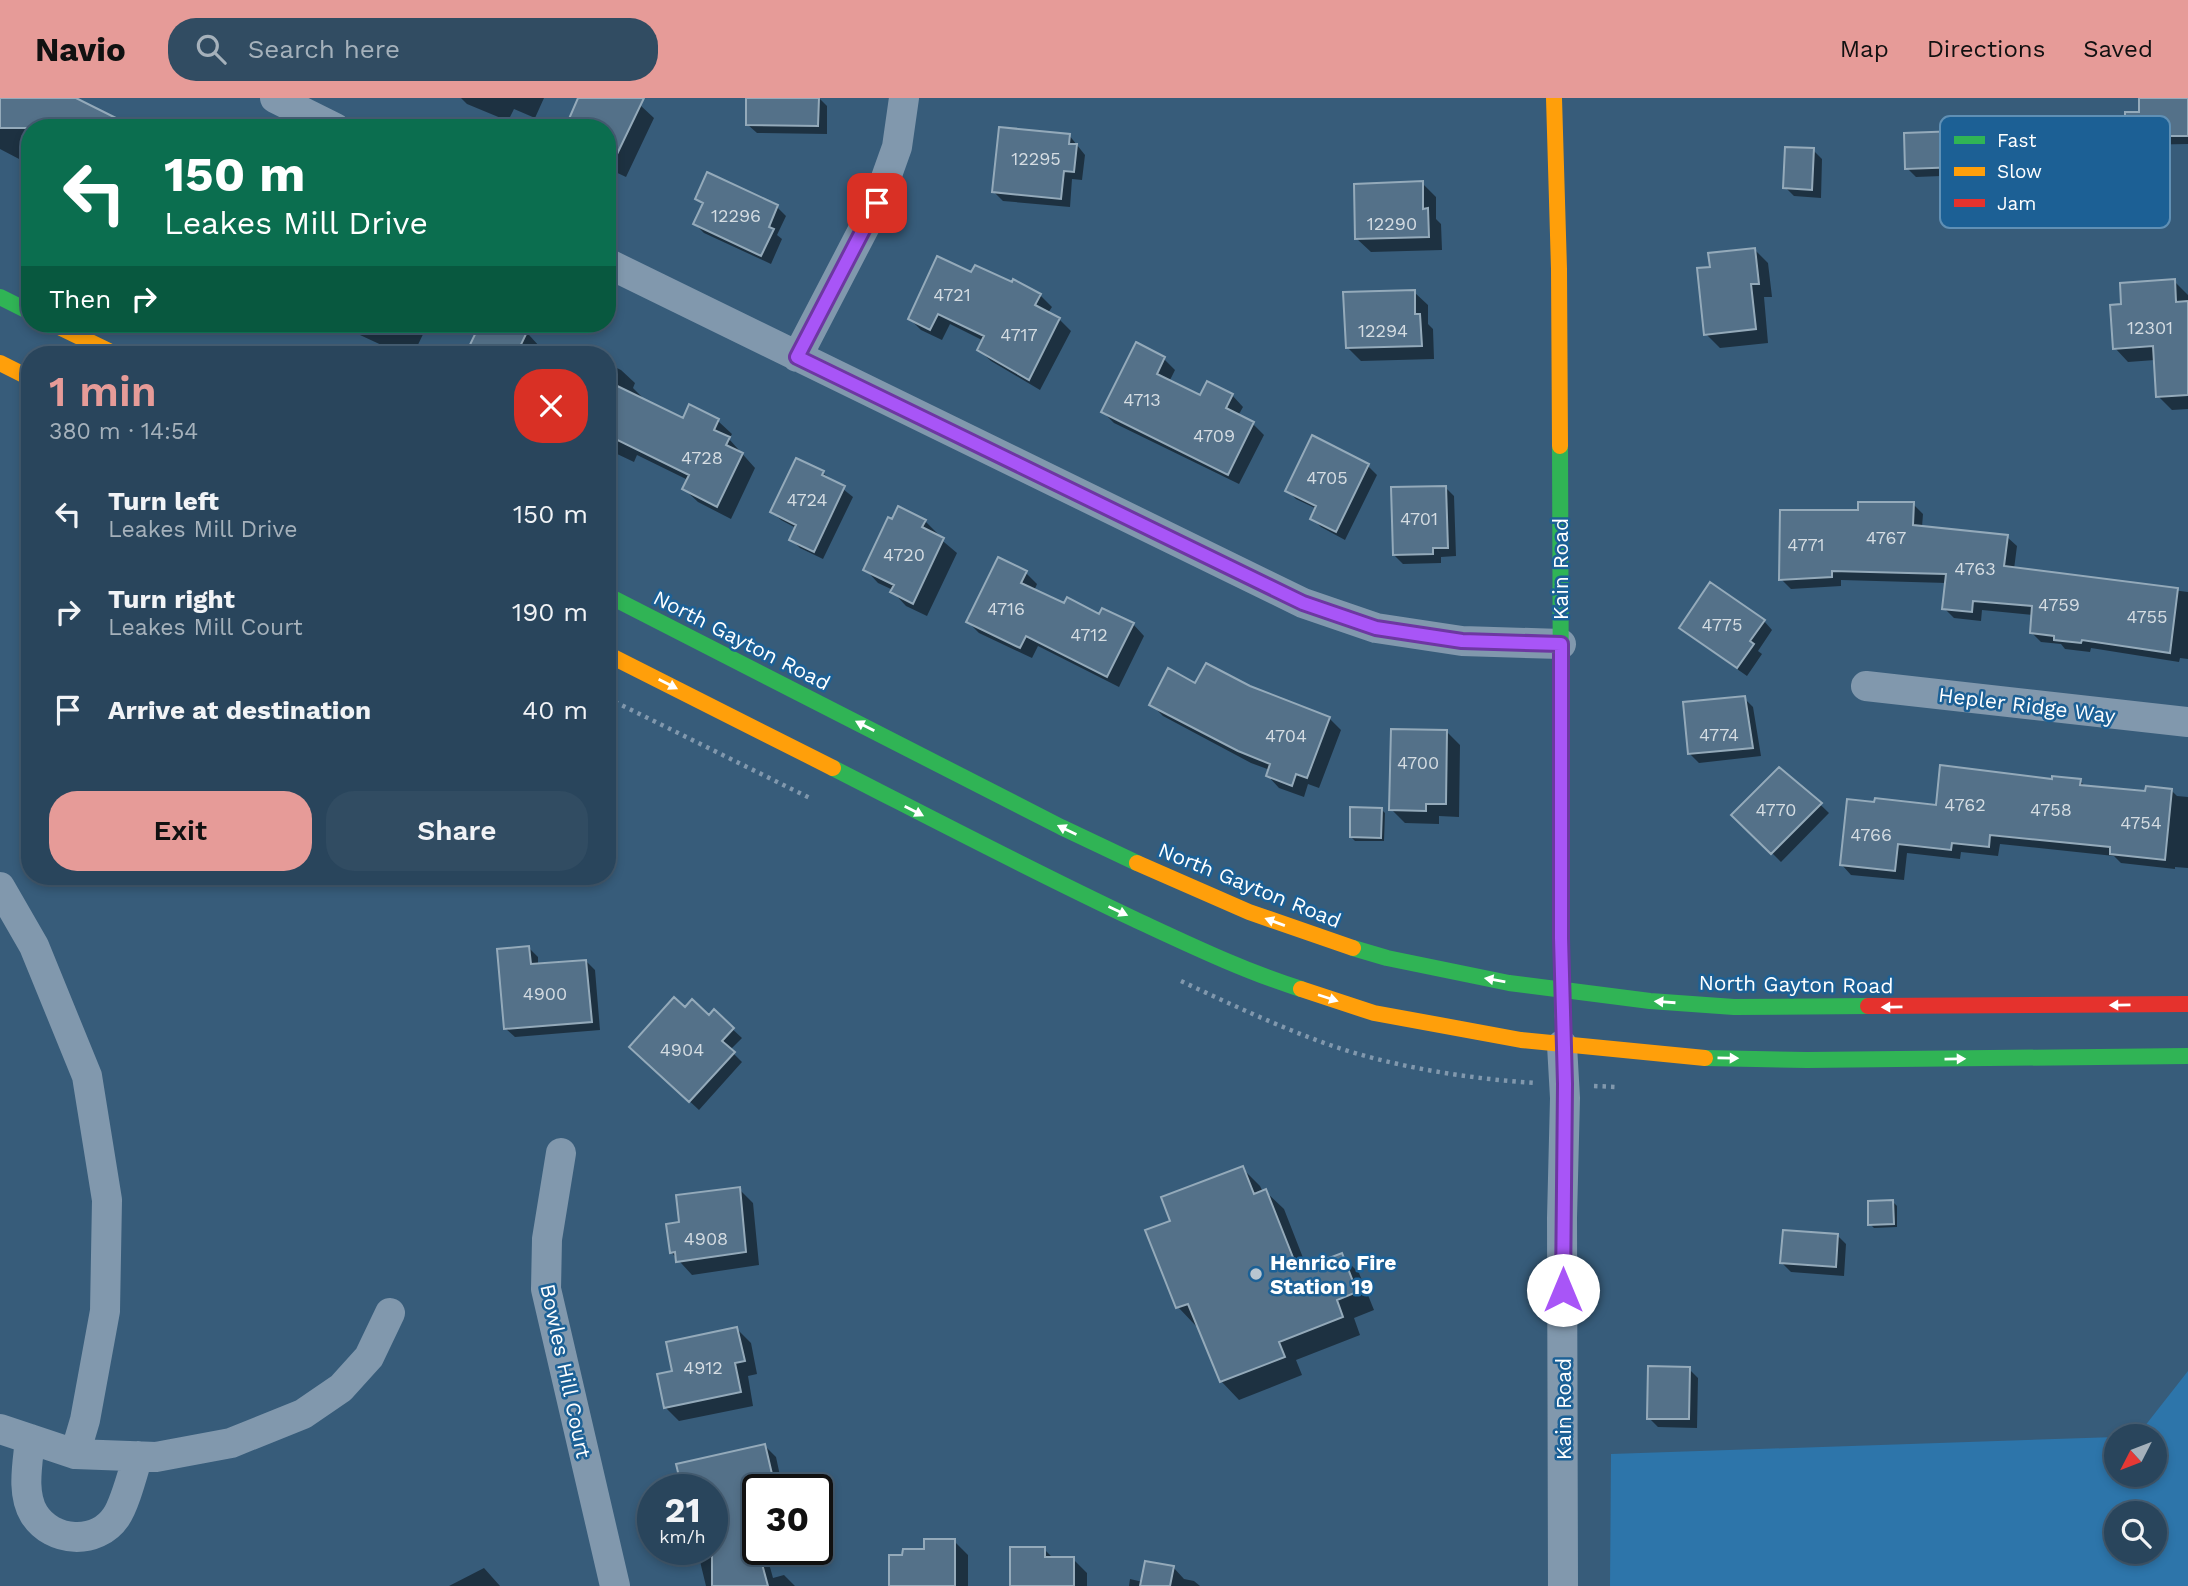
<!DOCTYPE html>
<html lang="en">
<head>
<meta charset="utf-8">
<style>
  :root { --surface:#29455c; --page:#314c62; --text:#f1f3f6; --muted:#a5b1bb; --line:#455d72; --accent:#e69b98 }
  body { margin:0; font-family:"Work Sans",sans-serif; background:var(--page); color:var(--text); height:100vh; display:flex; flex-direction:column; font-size:26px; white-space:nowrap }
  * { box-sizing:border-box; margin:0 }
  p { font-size:23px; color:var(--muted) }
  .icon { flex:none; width:38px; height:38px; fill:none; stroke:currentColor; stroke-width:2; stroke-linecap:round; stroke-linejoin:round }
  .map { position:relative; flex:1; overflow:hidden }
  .drawer { position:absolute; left:21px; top:248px; width:595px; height:539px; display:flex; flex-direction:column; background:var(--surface); border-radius:28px; box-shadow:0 4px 10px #0003,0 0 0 2px var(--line) }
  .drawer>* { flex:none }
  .hud { position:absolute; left:21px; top:21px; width:595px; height:214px; border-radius:28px; box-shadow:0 4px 10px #0003,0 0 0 2px var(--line); background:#0b6e4f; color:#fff; overflow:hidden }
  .needle { width:46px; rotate:228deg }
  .controls { position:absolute; left:2104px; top:1326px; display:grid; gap:14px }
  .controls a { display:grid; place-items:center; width:63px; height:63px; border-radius:50%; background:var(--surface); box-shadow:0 4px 10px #0003,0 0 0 2px var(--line); font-size:35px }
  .speed { position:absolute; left:637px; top:1376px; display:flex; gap:14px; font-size:35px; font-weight:700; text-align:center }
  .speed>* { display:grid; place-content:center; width:91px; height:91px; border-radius:50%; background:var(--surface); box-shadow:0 4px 10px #0003,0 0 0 2px var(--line); line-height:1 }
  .speed small { font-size:18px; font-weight:400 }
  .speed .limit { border:4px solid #111; border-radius:10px; background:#fff; color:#111 }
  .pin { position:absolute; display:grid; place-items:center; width:60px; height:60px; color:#fff; margin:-30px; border-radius:14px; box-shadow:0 4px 10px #0006 }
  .me { position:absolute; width:77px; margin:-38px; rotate:0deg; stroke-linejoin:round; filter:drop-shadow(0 0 5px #0008) }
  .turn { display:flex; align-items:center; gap:24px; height:147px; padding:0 28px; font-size:32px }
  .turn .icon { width:91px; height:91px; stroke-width:2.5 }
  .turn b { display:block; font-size:49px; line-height:60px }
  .then { display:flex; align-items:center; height:66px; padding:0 28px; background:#0003; gap:14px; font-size:26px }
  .round { display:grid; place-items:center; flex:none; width:74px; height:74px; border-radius:28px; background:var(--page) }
  .head { display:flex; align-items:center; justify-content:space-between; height:119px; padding:0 28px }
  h1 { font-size:42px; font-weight:600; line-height:52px; color:var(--accent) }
  .button { display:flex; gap:14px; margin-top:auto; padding:14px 28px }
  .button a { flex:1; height:80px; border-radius:28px; background:var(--accent); color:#111; font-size:28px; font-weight:600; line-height:80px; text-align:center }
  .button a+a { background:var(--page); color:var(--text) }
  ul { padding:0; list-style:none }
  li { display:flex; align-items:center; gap:21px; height:98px; padding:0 28px }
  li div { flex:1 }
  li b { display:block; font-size:26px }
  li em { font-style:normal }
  header { display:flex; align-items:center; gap:42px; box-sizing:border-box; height:98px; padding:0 35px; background:var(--accent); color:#111 }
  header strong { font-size:33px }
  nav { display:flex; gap:38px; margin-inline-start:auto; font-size:24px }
  .search { width:490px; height:63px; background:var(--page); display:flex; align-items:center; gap:18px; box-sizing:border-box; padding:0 24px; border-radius:28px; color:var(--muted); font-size:26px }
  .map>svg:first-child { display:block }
</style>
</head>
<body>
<header>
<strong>Navio</strong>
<div class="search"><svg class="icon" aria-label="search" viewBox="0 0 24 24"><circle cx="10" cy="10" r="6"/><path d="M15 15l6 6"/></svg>Search here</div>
<nav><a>Map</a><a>Directions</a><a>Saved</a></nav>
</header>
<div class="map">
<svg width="2188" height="1488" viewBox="0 0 2188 1488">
  <rect width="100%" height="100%" fill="#375c7a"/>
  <!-- green -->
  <path fill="#2d75aa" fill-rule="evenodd" d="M2188 1273V1488H1610L1611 1356 2116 1339V1377H2154V1339H2127L2137 1338ZM2116 1416H2154V1454H2116Z"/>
  <!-- shadow -->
  <path fill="#0007" d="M0 0H70L30 30V62L23 59 21 62 0 51Z
    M461 0H544L535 20 514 11 508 23 467 6Z
    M580 0H626L640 7 654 20 626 79 607 70V30Z
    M748 0H819L827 8V36L757 35 748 27Z
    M2188 1V46L2135 47 2126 38Z
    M1957 34 1966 43 1967 77 1916 79 1907 70Z
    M1069 37 1085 57 1082 82 1072 81 1070 109 1003 103 994 94Z
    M1813 52 1822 61 1821 100 1794 98 1785 89Z
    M1422 85 1436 99V121L1441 126 1442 152 1371 154 1357 141Z
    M697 100 777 109 786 118 777 137 782 141 771 166 704 135 695 126 704 107Z
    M1754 151 1768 165 1772 199H1764L1768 245 1720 250 1706 236 1712 170Z
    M972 177 1040 197 1052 209 1048 215 1059 221 1071 233 1040 292 991 263 979 252 984 243 950 226 942 242 921 232 910 221Z
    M2174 183 2188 197V311L2172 312 2158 298 2155 262 2128 264 2115 250Z
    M1414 194 1428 207V226L1433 231 1434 261 1361 263 1347 249Z
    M349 226H428L413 257H403L360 237Z
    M482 226H519L540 249 537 255 542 257H467Z
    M1164 261 1175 272 1169 284 1201 300 1232 297 1243 309 1238 318 1253 326 1264 337 1239 386 1114 325 1103 314Z
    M607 265 621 272 635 285 633 290 642 299 641 301 684 322 718 323 732 336 729 341 755 370 731 421 698 404 684 391 688 382 637 357 634 364 615 355 607 348Z
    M1312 340 1368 368 1377 377 1345 442 1321 429 1312 420 1317 411 1296 401 1287 392Z
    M823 375 853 399 823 461 800 450 791 441 796 430 781 422 772 414Z
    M1445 389 1454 398 1456 458 1441 459V465L1403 466 1394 457Z
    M1913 406 1923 416 1922 429 2007 439 2017 448 2014 471 2188 494V561L2180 560 2179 564 2091 550 2090 554 2065 551 2061 546 2041 544 2031 534 2033 517 1982 512 1981 523 1954 520 1944 510 1947 485 1841 482V488L1791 491 1781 481 1860 414Z
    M925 423 939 437 938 439 957 455 927 518 906 508 893 494V492L878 485 865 471Z
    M1026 475 1037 486 1034 493 1065 508 1133 526 1144 538 1119 589 1038 548 1032 560 979 535 968 524Z
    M1764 523 1772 532 1758 553 1762 556 1747 578 1690 538 1681 530Z
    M1249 590 1329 620 1341 632 1319 690 1308 686 1304 699 1279 690 1268 678 1270 672 1251 665 1163 618 1151 606Z
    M1744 600 1753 609 1761 658 1699 665 1690 656Z
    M1446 633 1460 647 1459 719 1439 718V726L1405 725 1391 711Z
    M2054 683H2080L2086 689 2147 695 2172 693 2177 698 2188 699V770L2175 769V771L2121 765 2114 758 2000 746 1998 758 1961 754 1960 761 1907 755 1904 782 1851 777 1842 767 1938 709Z
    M1801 688 1829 715 1781 764 1734 717Z
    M1381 711 1385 715 1384 743H1355L1351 739Z
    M529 850 538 859V867L586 863 595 872 600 932 515 939 506 931Z
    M685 911 709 919 714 914 742 940 730 952 742 964 699 1012 640 957Z
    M1242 1070 1260 1088 1263 1094 1265 1093 1284 1111 1307 1170 1341 1157 1359 1175 1374 1212 1354 1220 1360 1237 1296 1262 1302 1277 1239 1302 1221 1283 1199 1227 1196 1228 1178 1209 1173 1124Z
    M739 1091 753 1105 759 1167 692 1177 671 1154 681 1126Z
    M1893 1104 1897 1108V1129L1874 1130 1870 1126Z
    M1837 1137 1846 1146 1844 1178 1791 1174 1782 1165Z
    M737 1231 751 1245 757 1276 748 1278 753 1308 679 1323 665 1309 674 1274Z
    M1689 1271 1698 1280 1697 1330 1658 1329 1649 1320Z
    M765 1348 776 1359 782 1387 768 1391H758V1451H765L773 1480 784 1477 795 1488H706L697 1451H712V1391H683L678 1367Z
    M954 1443 968 1457V1488H891L904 1459Z
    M1044 1451 1054 1461H1073L1087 1475V1488H1011Z
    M1173 1469 1184 1481 1194 1483 1200 1488H1129L1130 1481 1143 1484Z
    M484 1470 500 1488H449Z"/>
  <!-- building -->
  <path fill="#547189" stroke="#94aaba" stroke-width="2" d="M0 0H76L136 30H0Z
    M578 0H644L607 77V30H565Z
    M746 0H819L818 28 746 27Z
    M2139 0H2188V38H2125V14H2139Z
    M999 29 1070 36 1069 46H1077L1074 74 1064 73 1061 101 992 94Z
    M1958 33 1959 69 1905 71 1904 35Z
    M1785 49 1814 50 1812 92 1783 90Z
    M707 74 778 107 769 129 774 131 761 158 693 126 703 105 695 101Z
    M1423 83V111L1428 110 1429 139 1355 141 1354 86Z
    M1755 150 1759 186H1751L1756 231 1704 237 1697 170 1710 169 1708 155Z
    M937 158 971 174 975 167 1012 184 1013 181 1041 196 1035 207 1060 220 1029 282 977 252 984 238 938 216 930 232 908 221Z
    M2175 181 2176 204 2188 203V297L2156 299 2153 248 2113 251 2110 207 2121 206 2120 185Z
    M1415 192V216H1420L1422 248 1346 250 1343 194Z
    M480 226H510L527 234 516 257H465Z
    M1136 244 1165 259 1157 276 1200 297 1207 283 1233 296 1226 310 1254 324 1228 377 1101 314Z
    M607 283 683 320 689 306 719 321 714 332 730 339 726 347 743 355 717 409 682 391 689 377 607 337Z
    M1312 337 1369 366 1336 434 1310 421 1316 408 1285 393Z
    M796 360 824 373 822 377 845 388 814 454 789 442 796 427 770 414Z
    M1446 388 1448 450H1433V456L1393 457 1391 389Z
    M1858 404H1914L1913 427 2008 437 2004 468 2178 490 2170 555 2082 542 2081 545 2054 542V538L2030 535 2032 508 1973 503 1972 514 1942 511 1946 476 1832 473V479L1779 482 1780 412H1858Z
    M898 408 926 422 922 429 944 440 913 506 890 494 894 487 863 472 888 419 892 421Z
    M998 459 1027 473 1021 485 1064 505 1067 499 1099 516 1102 510 1134 525 1107 579 1026 538 1020 550 966 524Z
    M1710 484 1765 522 1750 543 1754 546 1737 570 1679 530Z
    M1206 565 1250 588 1330 619 1307 680 1296 676 1292 688 1266 678 1270 666 1238 653 1149 607 1168 570 1195 585Z
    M1745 598 1753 650 1688 656 1683 604Z
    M1391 631 1447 632 1446 706H1426V713L1389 712Z
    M1940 667 2052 681V678L2081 681 2080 687 2145 693 2146 688 2172 691 2165 762 2110 756V749L1990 737 1989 749 1952 745 1951 752 1898 746 1895 773 1840 767 1847 701 1874 704 1875 700 1936 707Z
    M1779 669 1822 705 1771 756 1731 717Z
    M1350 709 1382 710 1381 740 1350 739Z
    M529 848 531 866 586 862 592 924 504 931 497 851Z
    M674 899 685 909 692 901 709 917 714 911 734 930 722 943 735 954 689 1004 629 949Z
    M1243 1068 1254 1096 1266 1091 1298 1172 1342 1155 1357 1194 1337 1202 1343 1219 1279 1244 1285 1259 1220 1284 1188 1206 1176 1210 1145 1132 1170 1123 1161 1099Z
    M740 1089 746 1154 676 1164 675 1154 670 1155 666 1126 679 1124 676 1097Z
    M1893 1102 1894 1126 1868 1127V1103Z
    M1783 1132 1838 1136 1836 1169 1780 1165Z
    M737 1229 745 1263 735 1265 741 1294 664 1310 657 1276 672 1273 666 1244Z
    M1648 1268 1690 1269 1689 1321H1647Z
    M765 1346 772 1376 758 1379 761 1391H758V1451L768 1488H712V1391H682L676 1366Z
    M924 1441H955V1488H889V1457H902L903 1451H924Z
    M1010 1449H1045V1459H1074V1488H1010Z
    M1145 1463 1174 1468 1170 1488H1140Z"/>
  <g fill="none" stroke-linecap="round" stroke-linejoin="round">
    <!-- path -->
    <path stroke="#8198ad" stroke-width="4.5" stroke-dasharray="3.5 5" stroke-linecap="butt" d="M607 600 812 701
      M1181 883C1230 906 1279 929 1330 947 1393 969 1470 981 1536 985
      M1594 988 1617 989"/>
    <!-- street -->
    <path stroke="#8198ad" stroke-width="30" d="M275 0 335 30
      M607 165 1303 505 1376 530 1462 543 1561 546
      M797 259 877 105 897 49 904 0
      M1866 588 2188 624
      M0 789 34 848 87 978 107 1102 105 1213 85 1322 75 1356
      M1562 947 1565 1000 1562 1120 1563 1488
      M561 1055 547 1141 546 1191 615 1488
      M0 1331 75 1356 156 1359 231 1345 303 1316 341 1290 369 1259 390 1215
      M30 1341C28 1364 21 1395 34 1416 52 1445 97 1447 116 1419 125 1406 133 1374 138 1358"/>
    <!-- fast -->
    <path stroke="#30b455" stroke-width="16" d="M0 199 30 214
      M1560 348 1562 917
      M607 497 1061 729 1137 765
      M833 670C933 721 1032 773 1134 821 1188 846 1244 873 1301 891
      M1353 850 1387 860 1509 885 1650 903 1734 909 1868 908
      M1705 960 1807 962 2188 958"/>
    <!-- slow -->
    <path stroke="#ff9f0a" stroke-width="16" d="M1554 0 1559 171 1560 348
      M53 226 117 257
      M0 265 30 280
      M607 556 833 670
      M1137 765 1249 814 1353 850
      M1301 891 1374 915 1521 942 1705 960"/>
    <!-- jam -->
    <path stroke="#e5322d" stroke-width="16" d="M1868 908 2188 906"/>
  </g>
  <!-- one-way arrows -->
  <defs><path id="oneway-solid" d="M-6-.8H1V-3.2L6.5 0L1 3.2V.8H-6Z" transform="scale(1.75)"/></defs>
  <g fill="#fff">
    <use href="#oneway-solid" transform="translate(668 586) rotate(27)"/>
    <use href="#oneway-solid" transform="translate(865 628) rotate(-153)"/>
    <use href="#oneway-solid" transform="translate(914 713) rotate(27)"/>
    <use href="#oneway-solid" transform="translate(1067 732) rotate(-154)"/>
    <use href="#oneway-solid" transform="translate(1118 813) rotate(25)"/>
    <use href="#oneway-solid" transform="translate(1275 824) rotate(-160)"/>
    <use href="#oneway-solid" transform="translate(1495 882) rotate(-170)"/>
    <use href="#oneway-solid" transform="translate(1328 900) rotate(18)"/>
    <use href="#oneway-solid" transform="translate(1665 904) rotate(-176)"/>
    <use href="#oneway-solid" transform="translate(2120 907) rotate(179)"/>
    <use href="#oneway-solid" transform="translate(1892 909) rotate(179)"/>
    <use href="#oneway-solid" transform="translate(1728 960) rotate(1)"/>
    <use href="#oneway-solid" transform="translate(1955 961) rotate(-1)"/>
  </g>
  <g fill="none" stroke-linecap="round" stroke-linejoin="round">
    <!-- route casing -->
    <g stroke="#6d37a1" stroke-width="18">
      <path id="route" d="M877 105 797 259 1303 505 1376 530 1462 543 1561 546V840L1565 986 1563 1192"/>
    </g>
    <!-- route -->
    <use href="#route" stroke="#a855f7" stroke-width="12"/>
  </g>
  <!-- markers -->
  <circle fill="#b9c6d0" stroke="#1c6095" stroke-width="2.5" cx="1256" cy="1176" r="7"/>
  <g text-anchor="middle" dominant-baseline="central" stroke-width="5" stroke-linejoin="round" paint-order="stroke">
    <!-- number labels -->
    <g font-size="18" fill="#d4dce2">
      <text x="1036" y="60">12295</text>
      <text x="736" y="117">12296</text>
      <text x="1392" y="125">12290</text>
      <text x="952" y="196">4721</text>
      <text x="2150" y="229">12301</text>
      <text x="1383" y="232">12294</text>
      <text x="1019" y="236">4717</text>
      <text x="1142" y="301">4713</text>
      <text x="1214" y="337">4709</text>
      <text x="702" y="359">4728</text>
      <text x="1327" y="379">4705</text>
      <text x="807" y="401">4724</text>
      <text x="1419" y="420">4701</text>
      <text x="1886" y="439">4767</text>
      <text x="1806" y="446">4771</text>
      <text x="904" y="456">4720</text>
      <text x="1975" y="470">4763</text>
      <text x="2059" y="506">4759</text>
      <text x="1006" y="510">4716</text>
      <text x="2147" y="518">4755</text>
      <text x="1722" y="526">4775</text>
      <text x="1089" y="536">4712</text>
      <text x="1719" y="636">4774</text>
      <text x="1286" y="637">4704</text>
      <text x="1418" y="664">4700</text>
      <text x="1965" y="706">4762</text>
      <text x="1776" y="711">4770</text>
      <text x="2051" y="711">4758</text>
      <text x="2141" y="724">4754</text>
      <text x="1871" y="736">4766</text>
      <text x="545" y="895">4900</text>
      <text x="682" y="951">4904</text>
      <text x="706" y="1140">4908</text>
      <text x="703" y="1269">4912</text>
    </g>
    <!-- street labels -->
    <g font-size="21" fill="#fff" stroke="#1c6095">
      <text transform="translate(1560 471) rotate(-90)">Kain Road</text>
      <text transform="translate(742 542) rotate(27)">North Gayton Road</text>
      <text transform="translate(2027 607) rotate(7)">Hepler Ridge Way</text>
      <text transform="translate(1250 787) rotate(22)">North Gayton Road</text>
      <text transform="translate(1796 886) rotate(1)">North Gayton Road</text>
      <text transform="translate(566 1273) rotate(78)">Bowles Hill Court</text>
      <text transform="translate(1563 1311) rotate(-90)">Kain Road</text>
    </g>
    <!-- poi labels -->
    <g font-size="21" font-weight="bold" fill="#fff" stroke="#1c6095" text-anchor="start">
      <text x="1270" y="1164">Henrico Fire<tspan x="1270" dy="24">Station 19</tspan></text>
    </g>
  </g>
  <!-- legend -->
  <rect x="1940" y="18" width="230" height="112" rx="10" fill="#1c6095" stroke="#6090b5" stroke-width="2"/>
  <rect x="1954" y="38" width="31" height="8" fill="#30b455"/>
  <rect x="1954" y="69" width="31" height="9" fill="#ff9f0a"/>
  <rect x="1954" y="101" width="31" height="8" fill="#e5322d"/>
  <g font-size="19" fill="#fff">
    <text x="1997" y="49">Fast</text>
    <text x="1997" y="80">Slow</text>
    <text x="1997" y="112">Jam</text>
  </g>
</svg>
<div class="controls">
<a><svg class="needle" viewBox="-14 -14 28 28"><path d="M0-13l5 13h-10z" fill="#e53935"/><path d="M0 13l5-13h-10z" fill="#a5b1bb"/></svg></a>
<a><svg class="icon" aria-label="search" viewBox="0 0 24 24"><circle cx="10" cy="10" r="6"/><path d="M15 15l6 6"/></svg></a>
</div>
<div class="speed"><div>21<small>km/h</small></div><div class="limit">30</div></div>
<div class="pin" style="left:877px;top:105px;background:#d93025"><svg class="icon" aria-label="arrive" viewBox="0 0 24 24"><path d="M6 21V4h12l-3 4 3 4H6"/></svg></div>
<svg class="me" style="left:1563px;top:1192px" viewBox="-20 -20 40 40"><circle r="19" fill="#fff"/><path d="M0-13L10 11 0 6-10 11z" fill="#a855f7"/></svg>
<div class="hud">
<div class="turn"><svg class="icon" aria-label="left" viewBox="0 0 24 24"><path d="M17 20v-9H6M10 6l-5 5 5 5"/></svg><div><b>150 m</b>Leakes Mill Drive</div></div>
<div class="then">Then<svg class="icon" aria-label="right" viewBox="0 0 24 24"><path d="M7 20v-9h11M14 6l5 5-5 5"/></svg></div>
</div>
<section class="drawer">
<div class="head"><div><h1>1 min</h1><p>380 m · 14:54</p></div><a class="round" style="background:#d93025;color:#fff"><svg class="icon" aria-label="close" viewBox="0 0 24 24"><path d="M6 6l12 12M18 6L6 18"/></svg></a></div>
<ul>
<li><svg class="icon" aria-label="left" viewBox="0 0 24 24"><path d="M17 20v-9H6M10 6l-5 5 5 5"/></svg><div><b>Turn left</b><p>Leakes Mill Drive</p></div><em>150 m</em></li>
<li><svg class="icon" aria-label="right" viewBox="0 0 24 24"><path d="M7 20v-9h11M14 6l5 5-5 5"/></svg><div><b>Turn right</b><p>Leakes Mill Court</p></div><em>190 m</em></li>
<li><svg class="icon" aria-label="arrive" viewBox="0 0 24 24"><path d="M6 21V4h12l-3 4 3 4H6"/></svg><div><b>Arrive at destination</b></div><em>40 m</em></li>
</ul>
<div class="button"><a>Exit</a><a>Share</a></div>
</section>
</div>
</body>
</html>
